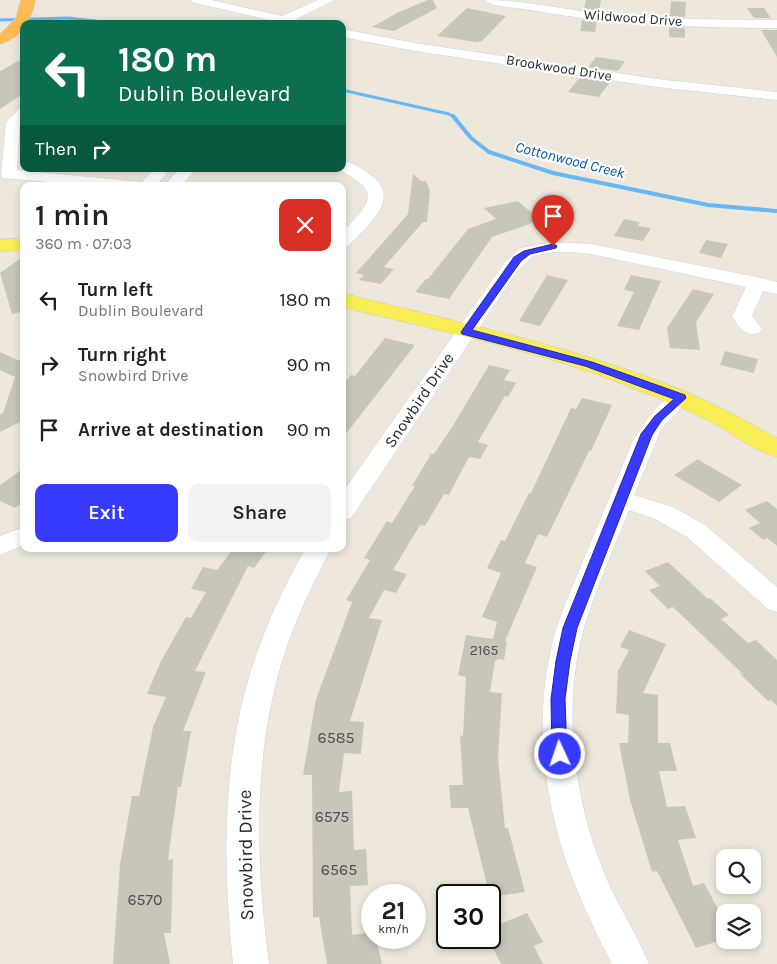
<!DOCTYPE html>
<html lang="en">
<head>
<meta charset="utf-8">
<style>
  :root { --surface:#fff; --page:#f2f2f2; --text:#222; --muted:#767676; --accent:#373bff }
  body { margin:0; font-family:Karla,sans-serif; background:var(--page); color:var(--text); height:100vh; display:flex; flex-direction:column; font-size:19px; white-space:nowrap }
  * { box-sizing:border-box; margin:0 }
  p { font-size:16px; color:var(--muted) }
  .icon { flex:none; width:28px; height:28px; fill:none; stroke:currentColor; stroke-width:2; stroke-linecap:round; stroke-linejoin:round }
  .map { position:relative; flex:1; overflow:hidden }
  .sheet { position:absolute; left:20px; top:182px; width:326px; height:370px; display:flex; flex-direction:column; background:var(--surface); border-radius:10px; box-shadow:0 2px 8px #0003 }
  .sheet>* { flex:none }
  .guide { position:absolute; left:20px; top:20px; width:326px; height:152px; border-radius:10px; box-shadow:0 2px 8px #0003; background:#0b6e4f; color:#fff; overflow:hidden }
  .buttons { position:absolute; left:716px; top:849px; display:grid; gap:10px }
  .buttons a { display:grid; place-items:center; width:45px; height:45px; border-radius:10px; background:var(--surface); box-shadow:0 2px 8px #0003; font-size:25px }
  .speed { position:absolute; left:361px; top:884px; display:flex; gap:10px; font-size:25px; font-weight:700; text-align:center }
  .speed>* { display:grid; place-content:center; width:65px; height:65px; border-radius:50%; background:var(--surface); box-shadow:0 2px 8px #0003; line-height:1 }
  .speed small { font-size:12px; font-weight:400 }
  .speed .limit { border:2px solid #111; border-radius:8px; background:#fff; color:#111 }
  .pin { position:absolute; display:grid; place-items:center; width:42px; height:42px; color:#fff; margin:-51px -21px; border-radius:50% 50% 50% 0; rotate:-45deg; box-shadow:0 0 5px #0007 }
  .pin .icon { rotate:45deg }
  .me { position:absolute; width:55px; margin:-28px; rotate:357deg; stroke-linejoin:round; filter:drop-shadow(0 0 4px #0008) }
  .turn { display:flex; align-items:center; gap:18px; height:105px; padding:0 15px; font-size:22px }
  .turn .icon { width:65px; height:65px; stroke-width:2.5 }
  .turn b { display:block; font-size:35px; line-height:42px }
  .then { display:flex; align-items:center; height:48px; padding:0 15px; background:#0003; gap:10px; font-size:19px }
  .round { display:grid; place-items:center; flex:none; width:52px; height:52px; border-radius:10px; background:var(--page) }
  .head { display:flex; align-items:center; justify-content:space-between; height:85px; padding:0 15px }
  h1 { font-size:30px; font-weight:600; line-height:38px }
  .cta { display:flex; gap:10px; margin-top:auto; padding:10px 15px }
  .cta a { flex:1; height:58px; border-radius:10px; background:var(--accent); color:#fff; font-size:20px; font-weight:600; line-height:58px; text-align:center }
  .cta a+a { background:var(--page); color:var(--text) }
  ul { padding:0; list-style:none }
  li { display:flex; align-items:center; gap:15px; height:65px; padding:0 15px }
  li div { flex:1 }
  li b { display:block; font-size:19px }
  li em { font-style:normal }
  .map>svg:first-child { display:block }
</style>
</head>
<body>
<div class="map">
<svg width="777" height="964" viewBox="0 0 777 964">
  <rect width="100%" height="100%" fill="#ede8db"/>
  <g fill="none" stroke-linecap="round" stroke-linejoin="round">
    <!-- stream-far1 -->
    <path stroke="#68b8f5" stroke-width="3" d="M0 20 68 18 121 24
      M342 90 449 114 455 117"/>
    <!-- stream -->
    <path stroke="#68b8f5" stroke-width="4" d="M453 116 471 138 489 152 553 173 708 205 777 211"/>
  </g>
  <!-- building -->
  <path fill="#c8c6ba" d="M428 0H433L437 8 394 31 372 27 399 12Z
    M586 0H601L599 11 584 9Z
    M671 1 686 2 685 17 670 16Z
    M467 8 506 16 482 41 476 42 437 36Z
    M747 8H764L771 18H754Z
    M582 20 597 21 595 32 580 31Z
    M669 27 685 28V38L669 37Z
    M761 30H777V57Z
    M596 57 625 61 618 71 588 67Z
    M24 58V93L0 109V71Z
    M580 77 610 82 599 97 568 92Z
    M413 174 421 181H426L430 191 427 222H423L384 267 394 269 381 284 359 280 364 275 356 273 408 214Z
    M518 201 535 216 540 208 569 213 560 227 535 222 492 237 449 299 415 292 426 279H428L468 229 496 219 484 208Z
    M624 219 640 222 638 226 651 228 643 241 614 236Z
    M706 240 728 244 721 258 699 253Z
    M24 256V311L12 314 0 273Z
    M547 275 568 280 540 326 519 321Z
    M631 275 661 281 639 330 617 326 634 292 624 290Z
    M693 289 714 294 696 322 700 350 670 348 667 328Z
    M385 338 415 345 342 439V386L351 375 355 376Z
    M725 351 758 359 754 373 720 365Z
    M0 352 20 361 21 358 24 359V420L0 432V415L3 413 15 377 0 370Z
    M489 365 510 370 504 380 516 383 508 397 505 396 478 442 488 445 480 459 469 457 449 495 444 494 425 526 420 525 393 570 407 574 396 593 384 590 369 618 382 620 350 721 364 722 361 754 344 753 339 792 352 791 354 850 366 849 368 885 350 886 352 935 372 932V938H376L382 964H327L319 917 313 918 312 775H303L316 699 352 602 346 600 370 560 364 558 387 521 392 523 415 486H412L431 454H434L454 424Z
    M582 398 612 405 591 451H589L547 537 538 534 525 563 537 567 505 641 507 642 504 660 498 659 495 661 490 692 502 693 498 758 505 828H508L525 892 490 897 468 808H451L449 785H463L460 735 463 736 466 677 458 675 466 635 493 639 497 622 482 617 501 573 487 568 501 540 505 541 529 493H531L571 408 576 409Z
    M698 459 704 463 742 485 719 502 674 475Z
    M24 468V502L15 508 0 501V485Z
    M767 501 777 509V546L767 538 763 540 749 528 760 523 745 510Z
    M233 549H268L254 568 248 566 195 671 206 672 183 731H191L181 787H178L168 860 173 859 171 933H164L170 964H113L120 864 132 796H139L153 727 166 697 147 694 161 661 186 617 191 618 206 592 191 589 203 567 217 570Z
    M668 562 708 599 710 598 729 615 721 619 748 643 756 640 777 660V706L771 700 768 701 738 672 744 675 673 607 668 609 649 590 660 586 645 571Z
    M629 630 666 644 643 693 658 695V743H670L677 771H659L667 807 685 806 696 838 678 840 693 886 704 883 725 922V939L696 948 657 871 652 872 630 800 619 743H628L629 715 616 713 618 671 629 650 620 647Z
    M527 913 543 942 534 946 543 964H501L490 942V928Z"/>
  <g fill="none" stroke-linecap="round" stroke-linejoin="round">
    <!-- minor casing -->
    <g stroke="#d1d1e4" stroke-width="1">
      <path id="minor" d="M189 0H211L282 16 318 0H334L296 19 307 21 309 24H286L195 3Z
        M485 0C523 0 561 9 598 13 658 19 717 20 777 20V28C690 28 603 24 518 8 509 7 492 7 485 0Z
        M342 29 415 43 657 79 777 92V100L657 87 415 51 342 37Z
        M24 108V120L20 123 17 170 142 182 154 169H170L156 186H92L3 178 1 175 6 122 19 109Z
        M342 160C354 163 364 170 373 177 402 199 365 229 348 246L342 247V232C374 200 381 191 337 169H342Z
        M179 169H196L181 186H164Z
        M553 242 591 244 757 277 777 282V294L763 291 752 316 762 329 759 333C745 337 740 328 732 317L746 287 591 254 572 252H553L533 256 518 270 351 518 342 520V493L505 262 521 248Z
        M681 392 689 393 692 398 662 427 634 495 673 507 705 525 777 587V612L768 609 687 537 655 519 629 510C613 550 595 590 583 631 563 707 573 792 601 865 614 900 635 930 649 964H612C600 940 588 917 578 892 544 811 531 719 555 633 562 610 572 588 581 566 598 525 615 484 632 443 642 425 660 397 681 392Z
        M24 527V545L0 555V536Z
        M305 549H331C314 581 299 612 287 646 252 748 255 858 269 964H233C222 858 221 747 260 645 272 611 288 580 305 549Z"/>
    </g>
    <!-- major casing -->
    <g stroke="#ccc" stroke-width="1">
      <path id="major" d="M24 238V250L0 252V240Z
        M342 293C457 322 573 346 682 390 715 404 746 421 777 438V457C755 452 737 436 717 425 686 409 653 396 620 383 531 349 435 330 342 307Z"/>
    </g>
    <!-- highway casing -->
    <g stroke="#ccc" stroke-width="1">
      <path id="highway" d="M21 0H35C33 18 19 40 0 44V34L16 18Z"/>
    </g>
    <!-- minor -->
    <use href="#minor" fill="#fff" fill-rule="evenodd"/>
    <!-- major -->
    <use href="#major" fill="#f8ed55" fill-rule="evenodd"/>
    <!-- highway -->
    <use href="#highway" fill="#fb5" fill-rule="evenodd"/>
  </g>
  <!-- route -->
  <path fill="#373bff" stroke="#2426a6" d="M553 244 557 246 556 248 530 254 521 261 472 330 592 362 685 395 686 398 662 420 652 435 577 628 570 661 565 699 567 754 565 758 560 760 554 758 552 754 551 699 556 661 563 628 641 434 655 416 674 399 585 366 462 334 461 332 514 257 524 251Z"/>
  <g text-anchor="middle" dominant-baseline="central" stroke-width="4.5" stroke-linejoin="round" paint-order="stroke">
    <!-- far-street labels -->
    <g font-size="14" fill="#2a2a2a" stroke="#fff">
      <text transform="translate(633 18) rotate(4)">Wildwood Drive</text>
      <text transform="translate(559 68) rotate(9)">Brookwood Drive</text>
    </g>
    <!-- number labels -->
    <g font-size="14" fill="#52514e">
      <text x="484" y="650">2165</text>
    </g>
    <!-- far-water labels -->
    <g font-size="15" font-style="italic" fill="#0653a3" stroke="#fff">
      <text transform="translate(570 160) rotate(14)">Cottonwood Creek</text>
    </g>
    <!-- street labels -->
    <g font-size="16" fill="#2a2a2a" stroke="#fff">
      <text transform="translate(419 400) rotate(-56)">Snowbird Drive</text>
    </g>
    <!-- near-number labels -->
    <g font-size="16" fill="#52514e">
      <text x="336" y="737">6585</text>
      <text x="332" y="816">6575</text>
      <text x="339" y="869">6565</text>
      <text x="145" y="899">6570</text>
    </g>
    <!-- near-street labels -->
    <g font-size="19" fill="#2a2a2a" stroke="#fff">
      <text transform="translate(246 855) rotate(-91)">Snowbird Drive</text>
    </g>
  </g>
</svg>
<div class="buttons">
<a><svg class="icon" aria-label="search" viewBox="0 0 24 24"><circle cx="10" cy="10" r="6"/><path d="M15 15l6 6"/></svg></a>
<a><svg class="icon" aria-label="layers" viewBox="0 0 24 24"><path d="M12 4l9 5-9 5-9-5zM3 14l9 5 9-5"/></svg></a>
</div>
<div class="speed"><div>21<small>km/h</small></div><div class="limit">30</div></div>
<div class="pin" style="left:553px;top:246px;background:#d93025"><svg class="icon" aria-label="arrive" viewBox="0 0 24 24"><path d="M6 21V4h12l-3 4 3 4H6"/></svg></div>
<svg class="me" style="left:560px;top:754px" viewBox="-20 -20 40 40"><circle r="17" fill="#373bff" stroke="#fff" stroke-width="3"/><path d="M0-11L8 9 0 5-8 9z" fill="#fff"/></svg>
<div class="guide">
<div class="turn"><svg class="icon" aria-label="left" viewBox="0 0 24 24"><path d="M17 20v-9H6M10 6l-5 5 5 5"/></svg><div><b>180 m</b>Dublin Boulevard</div></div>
<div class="then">Then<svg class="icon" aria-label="right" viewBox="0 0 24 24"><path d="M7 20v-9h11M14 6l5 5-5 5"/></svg></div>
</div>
<section class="sheet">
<div class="head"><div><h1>1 min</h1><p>360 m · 07:03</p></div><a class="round" style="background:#d93025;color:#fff"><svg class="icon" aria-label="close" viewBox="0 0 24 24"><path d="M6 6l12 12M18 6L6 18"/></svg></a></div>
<ul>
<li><svg class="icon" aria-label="left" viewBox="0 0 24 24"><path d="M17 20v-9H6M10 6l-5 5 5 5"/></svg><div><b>Turn left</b><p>Dublin Boulevard</p></div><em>180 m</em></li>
<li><svg class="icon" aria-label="right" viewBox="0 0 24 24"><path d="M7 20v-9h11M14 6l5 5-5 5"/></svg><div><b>Turn right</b><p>Snowbird Drive</p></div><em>90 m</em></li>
<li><svg class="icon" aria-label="arrive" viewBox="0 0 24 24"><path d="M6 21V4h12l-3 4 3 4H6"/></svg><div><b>Arrive at destination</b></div><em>90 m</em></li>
</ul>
<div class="cta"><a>Exit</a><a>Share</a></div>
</section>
</div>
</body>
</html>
